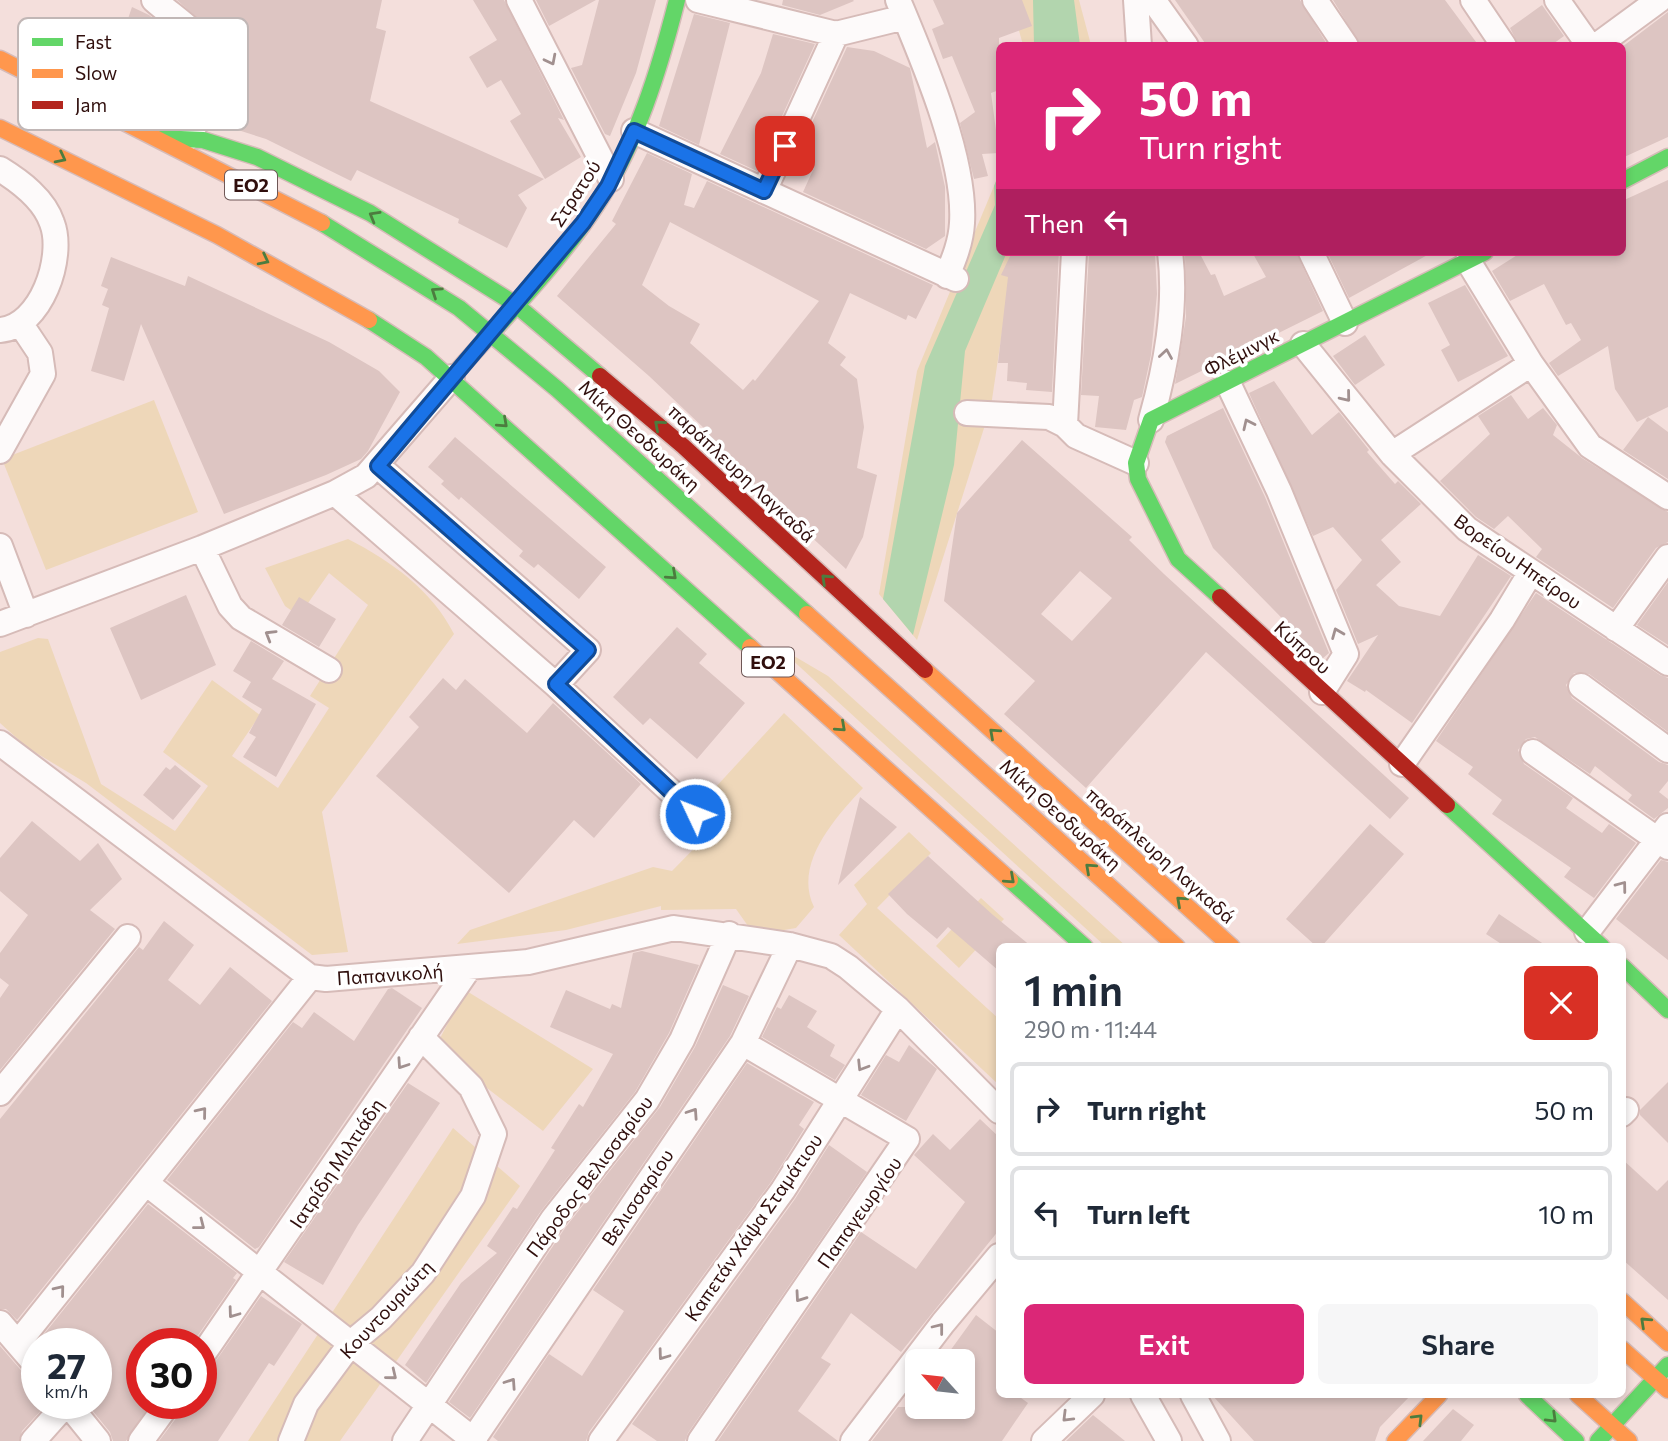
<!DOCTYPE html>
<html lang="en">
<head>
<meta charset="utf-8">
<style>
  :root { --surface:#fff; --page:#f6f6f7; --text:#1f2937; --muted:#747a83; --line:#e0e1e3; --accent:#db2777 }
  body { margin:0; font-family:Commissioner,sans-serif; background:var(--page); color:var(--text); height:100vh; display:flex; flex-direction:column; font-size:26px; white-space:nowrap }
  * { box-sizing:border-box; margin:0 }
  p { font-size:23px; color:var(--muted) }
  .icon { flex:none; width:38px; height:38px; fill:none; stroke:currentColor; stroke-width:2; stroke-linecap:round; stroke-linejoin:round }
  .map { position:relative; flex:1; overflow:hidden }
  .side { position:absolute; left:996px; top:943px; width:630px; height:455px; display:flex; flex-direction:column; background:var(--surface); border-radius:10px; box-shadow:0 4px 10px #0003 }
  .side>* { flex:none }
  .top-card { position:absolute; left:996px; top:42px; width:630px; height:214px; border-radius:10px; box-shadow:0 4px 10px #0003; background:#db2777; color:#fff; overflow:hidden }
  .needle { width:46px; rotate:297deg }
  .controls { position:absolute; left:905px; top:1349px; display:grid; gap:14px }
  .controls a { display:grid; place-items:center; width:70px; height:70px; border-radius:10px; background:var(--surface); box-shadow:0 4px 10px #0003; font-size:35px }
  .speed { position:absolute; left:21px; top:1328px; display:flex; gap:14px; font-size:35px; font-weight:700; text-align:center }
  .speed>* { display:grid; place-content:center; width:91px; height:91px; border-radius:50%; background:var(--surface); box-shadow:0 4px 10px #0003; line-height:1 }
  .speed small { font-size:18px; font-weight:400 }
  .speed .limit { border:10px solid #d22; background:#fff; color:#111 }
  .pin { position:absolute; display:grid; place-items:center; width:60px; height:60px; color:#fff; margin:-30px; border-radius:14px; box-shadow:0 4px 10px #0006 }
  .me { position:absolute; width:77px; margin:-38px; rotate:313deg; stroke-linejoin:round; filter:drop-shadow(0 0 5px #0008) }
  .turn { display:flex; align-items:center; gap:24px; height:147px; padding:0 28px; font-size:32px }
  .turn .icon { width:91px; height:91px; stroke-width:2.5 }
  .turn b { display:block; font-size:49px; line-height:60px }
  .then { display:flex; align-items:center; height:66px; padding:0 28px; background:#0003; gap:14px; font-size:26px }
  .round { display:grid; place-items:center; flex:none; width:74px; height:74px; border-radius:10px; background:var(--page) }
  .overview { display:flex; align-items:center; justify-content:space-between; height:119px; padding:0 28px }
  h1 { font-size:42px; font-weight:600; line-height:52px }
  .action { display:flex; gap:14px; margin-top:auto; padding:14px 28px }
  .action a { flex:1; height:80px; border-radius:10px; background:var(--accent); color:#fff; font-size:28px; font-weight:600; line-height:80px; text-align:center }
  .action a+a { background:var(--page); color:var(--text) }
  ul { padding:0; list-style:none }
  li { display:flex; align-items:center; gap:21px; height:94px; margin:0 14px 10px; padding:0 14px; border:4px solid var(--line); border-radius:10px }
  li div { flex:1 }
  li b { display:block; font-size:26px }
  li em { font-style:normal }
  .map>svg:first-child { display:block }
</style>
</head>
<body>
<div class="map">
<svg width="1668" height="1441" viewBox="0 0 1668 1441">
  <rect width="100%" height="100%" fill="#f4dfdc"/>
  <!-- green -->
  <path fill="#eed7b9" d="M1016 0H1079L1091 45H1023L1015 16Z
    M999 174V252H1023L1010 279 991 406 917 640 879 594 917 371Z
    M154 400 198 512 46 570 2 459Z
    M348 539C391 561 432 590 454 634L322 812 348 952 312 955 86 783 28 748 0 723V652L38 638 48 639 101 784 175 831 208 786 163 752 212 680 260 715 232 756 278 788 329 708 310 696 368 605 329 573 299 616 285 606 265 568Z
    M777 646 828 676 1127 947H1106Z
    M784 713 863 788C835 818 793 864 814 907L796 928 784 930 781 939 753 933 736 909 661 910V906L566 930 457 944 470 930 653 867 672 871 722 820 702 802Z
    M909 832 931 853 877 908 999 1019V1085L839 935 867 904 854 885Z
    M981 898 1004 919 959 968 936 946Z
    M465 990 593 1069 543 1131 435 1048Z
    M453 1128 520 1186 340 1441H248Z"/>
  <!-- water -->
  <path fill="#b2d5ae" d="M1033 0H1074L1080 45H1034Z
    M999 174V252H1007L965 351 954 465 913 635 883 599 925 366 995 205 994 186Z"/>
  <!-- building -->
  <path fill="#ddc5c2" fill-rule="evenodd" d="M177 0H382L376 28 386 31 370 101 544 179 518 195 527 208 507 248 458 223 459 219 357 170 351 181 266 139 213 122 226 85 227 55 215 34Z
    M473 0H504L564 120 558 118 581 157 545 179 510 121 521 114 501 80 487 88 469 57 497 40Z
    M536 0H596L549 26Z
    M599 0H656L636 73 610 136 605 134 571 68 582 65Z
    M783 0H853L854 1 820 15 782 5Z
    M933 0H1022L1032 26 999 38V90L991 93 999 153 982 154 988 176 974 179 960 123 975 112 952 56 943 59 932 29 944 24Z
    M1175 0H1300L1328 46H1207Z
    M1333 0H1445L1479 46H1361Z
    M1542 5 1564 36 1550 46H1519L1510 28Z
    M132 7 149 15 197 58 196 79 185 111 132 87 135 81 111 69Z
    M1668 12V137L1622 158V47Z
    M694 14 730 23 699 145 659 126Z
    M773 34 815 44 757 171 720 154 761 73Z
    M847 47 874 51 910 68 927 148 935 142 945 187V236L926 249 803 192 814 168 795 159Z
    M647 153 692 174 684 205 694 208 707 181 933 285 916 319 908 315 906 320 850 293 828 343 846 357 840 365 857 379 864 427 857 468 877 475 863 537 846 569 702 436 707 431 649 376 557 296 616 224 612 221ZM670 222 819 301 755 381 753 379 743 390 690 343 700 324 669 306 642 285Z
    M1668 180V407L1637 422 1615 389 1608 346 1558 376 1549 363 1581 340 1571 323 1566 325 1544 284 1510 301 1492 271 1522 252H1622V201Z
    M1012 252H1059L1052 392 1026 390 1027 383 1007 381 1008 363H998L1008 277 1001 275Z
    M1111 252H1155L1157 294 1151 355 1142 397 1134 400 1126 430 1095 427 1099 396 1081 395 1089 253 1111 255Z
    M1185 252H1199L1211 275 1215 274 1224 296 1266 277 1252 252H1296L1323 311 1175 384 1186 317Z
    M1327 252H1433L1349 298Z
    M111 257 185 286 188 276 329 342 379 371 400 392 368 451 361 459 326 475 224 514 141 324 124 381 91 371 109 308 102 305 108 289 101 286Z
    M1465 285 1508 356 1458 382 1441 350 1450 345 1428 303Z
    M1365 335 1385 365 1355 385 1333 356Z
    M1274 381 1312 435 1339 412 1369 450 1367 452 1395 484 1398 481 1421 504 1381 540 1401 562 1376 585 1399 606 1440 616 1478 555 1511 576 1412 723 1366 690 1365 692 1347 681 1378 635 1358 644 1336 590 1362 560 1333 527 1313 536 1249 393Z
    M1511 395 1528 419 1543 408 1557 425 1553 435 1582 458 1668 512V542L1656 548 1613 608 1536 557 1542 549 1508 516 1494 529 1476 517 1440 481 1490 434 1478 416Z
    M1223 408 1265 497 1329 653 1322 659 1213 548 1165 442 1167 436Z
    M1648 417 1668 432V479L1623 450Z
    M455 437 606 567 579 599 538 564 534 568 519 556 523 551 461 497 459 500 441 484 444 481 428 467Z
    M1022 440 1132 537 1129 540 1164 574 1409 798 1390 819 1206 652 1086 788 1004 714 1035 681 944 601 957 513ZM1080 571 1112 598 1072 641 1041 614Z
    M1668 582V645L1637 625Z
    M1536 593 1660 675 1668 678V732L1589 674 1574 673 1566 685 1572 698 1659 762 1668 765V781L1659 792 1668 799V808L1654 819 1628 800 1632 795 1595 766 1590 774 1535 737 1526 739 1518 750 1524 764 1573 798 1566 808 1602 833 1609 824 1636 843 1594 898 1564 877 1571 868 1492 814 1502 800 1468 774 1473 767 1436 741Z
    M186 595 216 665 141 700 110 628Z
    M299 597 336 619 319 647 282 625Z
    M677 627 707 654 699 663 745 703 697 759 650 718 643 725 613 697Z
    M251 641 284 661 272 679 316 704 276 777 243 757 256 737 249 733 262 709 242 697 251 682 233 671Z
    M443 678 456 690 465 679 527 733 553 703 641 784 594 838 574 820 509 893 376 776 419 727 409 717Z
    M175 765 201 786 173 820 143 795 166 767 170 770Z
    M860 797 897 827 838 885Z
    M32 821 80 861 98 843 122 879 90 910 115 929 0 1070V998L9 985 0 978V953L28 915 0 891V858Z
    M1370 824 1404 854 1321 947H1317L1286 919Z
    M928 856 993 915 1032 947H999V971L948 927 937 939 907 914 888 894Z
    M1661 860 1668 862V960L1616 919Z
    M1499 914 1548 947H1506L1486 934Z
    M164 921 194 945 168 980 200 1005 230 967 272 1001 17 1320 6 1309H0V1119L139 947 143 950Z
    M642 951 699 965 669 1033 635 1092 541 1211 426 1383 405 1365 461 1283 497 1253 487 1246 513 1207 517 1209 555 1150 551 1148 579 1104 583 1107 613 1054 550 1027 566 990 610 1009 612 1004 621 1008 633 953Z
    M723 985 749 996 730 1036 470 1418 449 1402 565 1228 660 1107 695 1047Z
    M392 988 422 1008 259 1247 255 1249 167 1180 293 1022 302 1028 314 1012 354 1041 388 989Z
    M789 995 817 1011 807 1027 835 1045 830 1056 845 1065 835 1080 762 1037 777 1007 781 1009Z
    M909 1045 937 1069 906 1121 861 1095 886 1055 899 1062Z
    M747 1063 814 1102 799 1125 804 1129 771 1182 589 1432 586 1441H498L493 1437 549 1354 582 1376 624 1311 593 1290Z
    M1668 1082V1143L1640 1115V1110Z
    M408 1083 440 1103 358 1225 323 1285 284 1262Z
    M980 1119 999 1137V1230L901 1352 851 1313 821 1358 831 1364 798 1411 838 1441H718L861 1232 916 1269 965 1202 914 1155 933 1134 950 1150Z
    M829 1145 867 1172 688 1433 685 1441H657L632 1424 795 1199Z
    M1622 1159 1657 1191 1668 1180V1300L1622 1259Z
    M148 1204 237 1273 233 1278 236 1280 192 1344H142V1404H150L126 1441H113L110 1432 87 1404H96V1344L37 1343Z
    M261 1296 302 1324 274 1366 269 1363 218 1441H159L180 1413 183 1404H201V1376L213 1365Z
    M976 1315 999 1333V1395H1017L1028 1403 1002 1441H872L898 1407H962V1362H942Z
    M0 1346 26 1376 37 1380V1404H47L22 1431 19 1441H0Z
    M1212 1395H1411L1380 1427 1375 1441H1254Z
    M1453 1409 1474 1425 1461 1441H1423Z
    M1093 1415 1125 1441H1066Z"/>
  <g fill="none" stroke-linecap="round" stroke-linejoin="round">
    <!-- street casing -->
    <g stroke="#d6bbb8" stroke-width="28">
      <path id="street" d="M154 0C171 15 197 32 210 51 222 70 198 121 188 138
        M519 0 611 179
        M698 0 836 34 905 17
        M898 0C923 60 966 159 962 223 961 242 954 259 947 276
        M1136 0 1139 46
        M1315 0 1346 46
        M1473 0 1504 46
        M1557 0 1588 44H1599L1659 0
        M1156 4 1186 46
        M634 131 956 279
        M0 169C21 182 44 199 52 223 65 257 41 327 0 330
        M764 191 836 34
        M1311 252 1345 323
        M1468 261 1531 364 1590 446 1668 497
        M1303 344 1392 454 1467 529 1668 663
        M1228 383 1279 491 1346 654 1322 692
        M967 413 1049 417 1065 425 1076 436 1136 463
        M1151 420C1166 366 1177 308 1170 252
        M1065 425 1074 252
        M0 451 43 374 40 353 20 323
        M1392 454 1531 364
        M378 466 588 650 556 685
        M335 493 556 685 695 814
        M0 546 26 615
        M202 548 230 606 241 618 329 670
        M0 624 202 548 335 493 366 476 452 377
        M1616 629 1668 557
        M1581 686 1668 750
        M0 743 310 977 326 979 528 962 674 928 790 945 831 956 848 967 898 1009 999 1111
        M1533 752 1668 847
        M1402 764 1502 620 1531 572
        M1587 932 1668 826
        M0 1093 128 937
        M1622 1114 1626 1110
        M146 1183 475 1441
        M0 1323 37 1366
        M18 1343 310 977
        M201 1357 469 968
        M1143 1395 1169 1441
        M1193 1395 1218 1441
        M68 1404 98 1441
        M33 1441 66 1404
        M141 1441 168 1404
        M291 1441 306 1404 351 1343 381 1318 423 1273 473 1196 494 1134 471 1087 421 1037
        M405 1441 553 1219 647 1100 682 1040 729 934
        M472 1441 743 1043 790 945
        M601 1441 783 1190 898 1009
        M700 1441 907 1139 743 1043
        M853 1441 943 1323 999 1256
        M1044 1441 1092 1395"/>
    </g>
    <!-- fast casing -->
    <g stroke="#d6bbb8" stroke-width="19">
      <path id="fast" d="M158 138 203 140 257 157 370 213 515 304 600 376
        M1622 181 1668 157
        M322 223 459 308 557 389 807 614
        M369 320 426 357 750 647
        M452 377C501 321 556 267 597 204 637 142 659 71 677 0
        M1220 597 1178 559 1138 479 1136 463 1151 420 1485 252
        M1447 805 1602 947
        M1010 880 1085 947
        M1622 966 1668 1010
        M1527 1395 1576 1441
        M1598 1441 1668 1365"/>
    </g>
    <!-- slow casing -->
    <g stroke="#d6bbb8" stroke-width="19">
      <path id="slow" d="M0 59 322 223
        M0 128 217 235 369 320
        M807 614 1177 947
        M750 647 1010 880
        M925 670 1232 947
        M1622 1301 1668 1343
        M1622 1349 1668 1390
        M1578 1395 1629 1441
        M1395 1441 1439 1395"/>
    </g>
    <!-- jam casing -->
    <g stroke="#d6bbb8" stroke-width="19">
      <path id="jam" d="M600 376 683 446 925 670
        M1220 597 1447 805"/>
    </g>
    <!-- street -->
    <use href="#street" stroke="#fdfafa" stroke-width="24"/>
    <!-- fast -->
    <use href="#fast" stroke="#63d668" stroke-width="16"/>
    <!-- slow -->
    <use href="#slow" stroke="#ff974d" stroke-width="16"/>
    <!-- jam -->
    <use href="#jam" stroke="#b3261e" stroke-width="16"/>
  </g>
  <!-- one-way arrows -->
  <defs><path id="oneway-chevron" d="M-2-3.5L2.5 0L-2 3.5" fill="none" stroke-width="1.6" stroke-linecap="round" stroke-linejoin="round" transform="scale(1.75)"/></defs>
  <g stroke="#a1908f">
    <use href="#oneway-chevron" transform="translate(551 60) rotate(63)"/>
    <use href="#oneway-chevron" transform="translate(1166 354) rotate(-81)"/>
    <use href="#oneway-chevron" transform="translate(1346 397) rotate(51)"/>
    <use href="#oneway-chevron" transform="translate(1248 424) rotate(-115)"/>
    <use href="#oneway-chevron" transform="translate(1337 633) rotate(-112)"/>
    <use href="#oneway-chevron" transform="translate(270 635) rotate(-149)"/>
    <use href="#oneway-chevron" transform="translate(1622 886) rotate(-53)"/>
    <use href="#oneway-chevron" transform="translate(402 1064) rotate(124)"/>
    <use href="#oneway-chevron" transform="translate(862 1066) rotate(122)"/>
    <use href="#oneway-chevron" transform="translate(202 1112) rotate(-51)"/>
    <use href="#oneway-chevron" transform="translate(693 1113) rotate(-56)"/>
    <use href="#oneway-chevron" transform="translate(200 1225) rotate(38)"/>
    <use href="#oneway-chevron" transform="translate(60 1290) rotate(-51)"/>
    <use href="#oneway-chevron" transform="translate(800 1297) rotate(125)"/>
    <use href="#oneway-chevron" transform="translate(233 1313) rotate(126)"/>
    <use href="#oneway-chevron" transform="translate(939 1328) rotate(-52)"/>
    <use href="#oneway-chevron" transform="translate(663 1355) rotate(126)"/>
    <use href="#oneway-chevron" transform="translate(392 1375) rotate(39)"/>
    <use href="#oneway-chevron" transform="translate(511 1383) rotate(-56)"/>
    <use href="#oneway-chevron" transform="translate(1067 1417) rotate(135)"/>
  </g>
  <g stroke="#4c7c3f">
    <use href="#oneway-chevron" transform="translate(61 158) rotate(27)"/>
    <use href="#oneway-chevron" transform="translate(374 216) rotate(-150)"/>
    <use href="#oneway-chevron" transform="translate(264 260) rotate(27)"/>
    <use href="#oneway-chevron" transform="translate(436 292) rotate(-146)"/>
    <use href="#oneway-chevron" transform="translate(503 423) rotate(42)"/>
    <use href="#oneway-chevron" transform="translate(659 425) rotate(-139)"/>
    <use href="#oneway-chevron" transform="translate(672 575) rotate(42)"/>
    <use href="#oneway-chevron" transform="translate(826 579) rotate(-137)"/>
    <use href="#oneway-chevron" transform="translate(841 727) rotate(42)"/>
    <use href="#oneway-chevron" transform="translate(994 733) rotate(-138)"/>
    <use href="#oneway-chevron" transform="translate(1090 868) rotate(-138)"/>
    <use href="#oneway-chevron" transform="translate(1010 879) rotate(42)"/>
    <use href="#oneway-chevron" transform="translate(1181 901) rotate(-138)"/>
    <use href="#oneway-chevron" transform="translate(1645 1322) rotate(-137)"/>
    <use href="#oneway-chevron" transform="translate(1552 1418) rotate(44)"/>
    <use href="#oneway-chevron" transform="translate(1418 1419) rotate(-45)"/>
  </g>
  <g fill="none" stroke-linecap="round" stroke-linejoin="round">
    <!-- route casing -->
    <g stroke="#114b97" stroke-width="18">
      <path id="route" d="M695 814 556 684 588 650 378 466 583 223 608 186 634 131 764 191 785 146"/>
    </g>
    <!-- route -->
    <use href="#route" stroke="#1a73e8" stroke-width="12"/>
  </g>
  <g text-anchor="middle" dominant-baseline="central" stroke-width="7" stroke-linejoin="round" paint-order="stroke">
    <!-- shield labels -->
    <g fill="#fff" stroke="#6e5756" stroke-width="2">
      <rect x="225" y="170.5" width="52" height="29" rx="5"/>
      <rect x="742" y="647.5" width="52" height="29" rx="5"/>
    </g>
    <g font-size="18" font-weight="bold" fill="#300f0d">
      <text x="251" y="185">ΕΟ2</text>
      <text x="768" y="662">ΕΟ2</text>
    </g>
    <!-- street labels -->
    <g font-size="19" fill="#300f0d" stroke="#fff">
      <text transform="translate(575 193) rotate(-57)">Στρατού</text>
      <text transform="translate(1241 352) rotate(-27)">Φλέμινγκ</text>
      <text transform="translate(640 435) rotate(42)">Μίκη Θεοδωράκη</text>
      <text transform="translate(742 473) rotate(43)">παράπλευρη Λαγκαδά</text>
      <text transform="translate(1518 561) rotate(35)">Βορείου Ηπείρου</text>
      <text transform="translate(1303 647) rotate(42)">Κύπρου</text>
      <text transform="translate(1061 814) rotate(42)">Μίκη Θεοδωράκη</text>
      <text transform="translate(1161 855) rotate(42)">παράπλευρη Λαγκαδά</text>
      <text transform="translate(390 974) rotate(-4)">Παπανικολή</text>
      <text transform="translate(336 1163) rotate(-56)">Ιατρίδη Μιλτιάδη</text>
      <text transform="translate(589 1176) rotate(-53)">Πάροδος Βελισσαρίου</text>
      <text transform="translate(637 1197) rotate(-56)">Βελισσαρίου</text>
      <text transform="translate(859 1212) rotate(-55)">Παπαγεωργίου</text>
      <text transform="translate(753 1227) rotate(-55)">Καπετάν Χάψα Σταμάτιου</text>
      <text transform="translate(386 1309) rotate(-47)">Κουντουριώτη</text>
    </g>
  </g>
  <!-- legend -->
  <rect x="18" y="18" width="230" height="112" rx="10" fill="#fff" stroke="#c1b7b6" stroke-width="2"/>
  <rect x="32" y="38" width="31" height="8" fill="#63d668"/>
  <rect x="32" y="69" width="31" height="9" fill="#ff974d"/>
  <rect x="32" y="101" width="31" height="8" fill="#b3261e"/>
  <g font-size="19" fill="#300f0d">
    <text x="75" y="49">Fast</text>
    <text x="75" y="80">Slow</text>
    <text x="75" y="112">Jam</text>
  </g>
</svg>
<div class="controls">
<a><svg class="needle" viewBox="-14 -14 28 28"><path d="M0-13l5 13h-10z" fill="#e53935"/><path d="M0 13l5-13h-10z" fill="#747a83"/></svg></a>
</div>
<div class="speed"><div>27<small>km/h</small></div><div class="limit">30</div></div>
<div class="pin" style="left:785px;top:146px;background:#d93025"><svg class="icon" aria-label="arrive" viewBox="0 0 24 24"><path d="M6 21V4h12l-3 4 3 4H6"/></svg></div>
<svg class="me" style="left:695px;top:814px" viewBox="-20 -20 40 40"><circle r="17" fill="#1a73e8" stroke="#fff" stroke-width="3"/><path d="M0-11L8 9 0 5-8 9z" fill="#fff"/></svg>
<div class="top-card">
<div class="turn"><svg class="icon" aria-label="right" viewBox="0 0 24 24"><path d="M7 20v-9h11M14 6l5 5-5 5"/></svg><div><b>50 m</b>Turn right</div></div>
<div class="then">Then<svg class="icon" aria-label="left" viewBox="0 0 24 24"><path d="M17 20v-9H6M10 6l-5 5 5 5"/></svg></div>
</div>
<section class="side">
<div class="overview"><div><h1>1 min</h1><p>290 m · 11:44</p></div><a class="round" style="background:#d93025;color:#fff"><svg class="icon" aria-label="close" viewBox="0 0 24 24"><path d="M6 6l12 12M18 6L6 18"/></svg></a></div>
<ul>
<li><svg class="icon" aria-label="right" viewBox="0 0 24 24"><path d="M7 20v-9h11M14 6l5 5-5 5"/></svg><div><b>Turn right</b></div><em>50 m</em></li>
<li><svg class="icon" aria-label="left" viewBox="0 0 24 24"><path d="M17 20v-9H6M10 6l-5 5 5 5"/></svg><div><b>Turn left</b></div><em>10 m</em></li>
</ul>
<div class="action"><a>Exit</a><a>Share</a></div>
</section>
</div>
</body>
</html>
